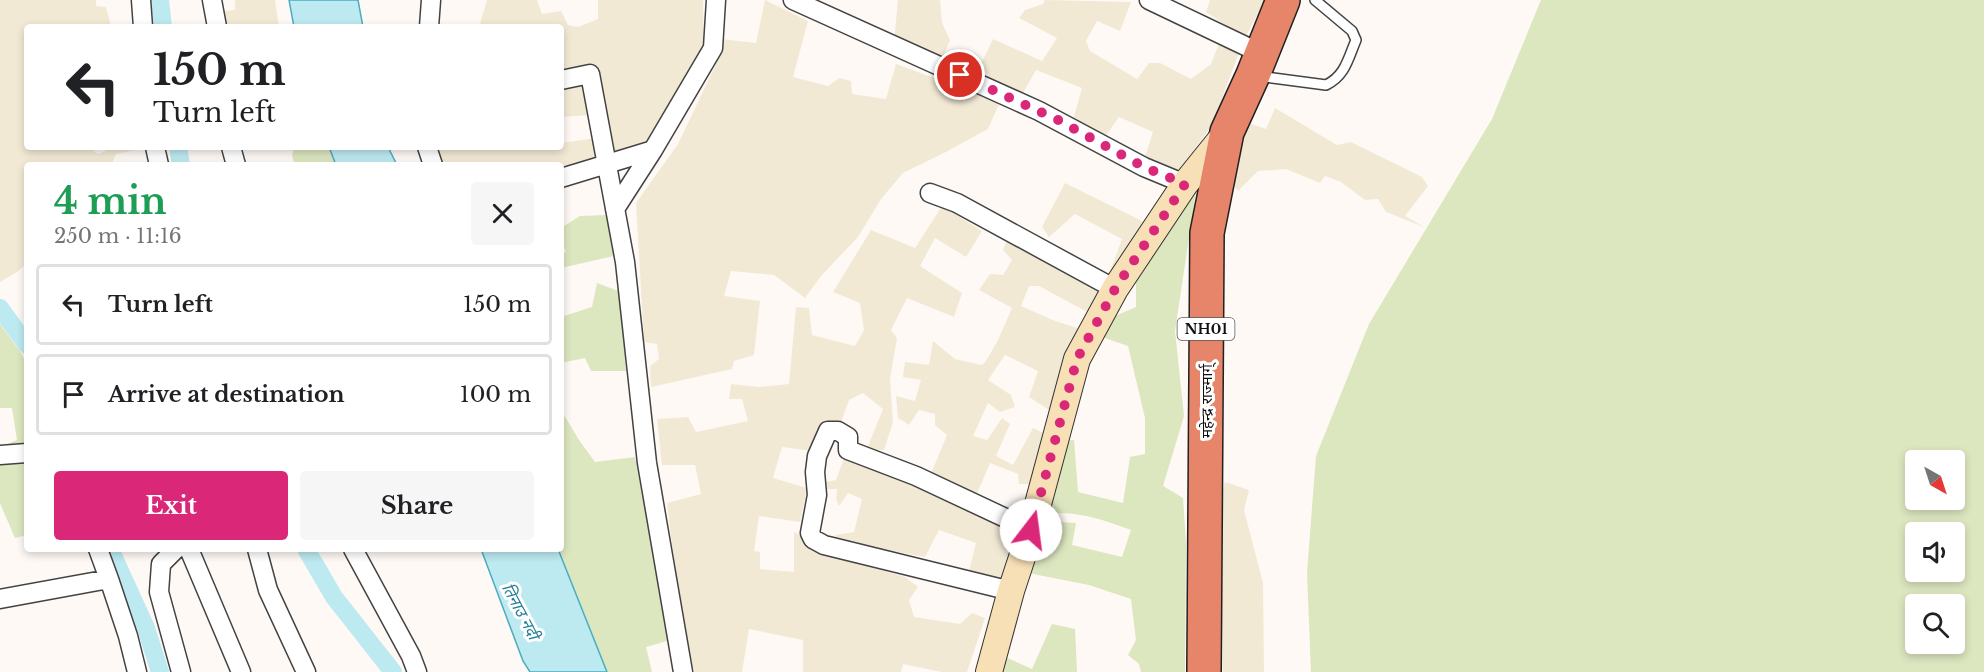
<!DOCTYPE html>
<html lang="en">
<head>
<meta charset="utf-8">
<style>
  :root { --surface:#fff; --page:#f6f6f6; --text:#202124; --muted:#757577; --line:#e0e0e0; --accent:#db2777 }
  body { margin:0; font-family:"Libre Baskerville","Noto Sans Devanagari",serif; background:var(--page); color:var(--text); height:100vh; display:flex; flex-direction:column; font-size:22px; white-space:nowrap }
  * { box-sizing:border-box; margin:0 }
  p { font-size:20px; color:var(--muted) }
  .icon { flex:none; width:33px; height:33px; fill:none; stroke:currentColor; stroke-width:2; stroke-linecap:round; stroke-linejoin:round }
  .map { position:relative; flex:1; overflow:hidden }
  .drawer { position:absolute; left:24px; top:162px; width:540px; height:390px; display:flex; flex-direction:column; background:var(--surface); border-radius:6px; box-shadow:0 3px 9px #0003 }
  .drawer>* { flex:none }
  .hud { position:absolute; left:24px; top:24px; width:540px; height:126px; border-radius:6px; box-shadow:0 3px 9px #0003; background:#fff; color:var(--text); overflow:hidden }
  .needle { width:39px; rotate:141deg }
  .buttons { position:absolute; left:1905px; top:450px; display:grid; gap:12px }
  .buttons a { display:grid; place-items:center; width:60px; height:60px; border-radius:6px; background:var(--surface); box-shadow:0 3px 9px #0003; font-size:30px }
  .pin { position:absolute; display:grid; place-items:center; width:51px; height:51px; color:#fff; margin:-26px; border:3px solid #fff; border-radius:50%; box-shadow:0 2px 6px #0007 }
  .me { position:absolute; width:66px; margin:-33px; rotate:15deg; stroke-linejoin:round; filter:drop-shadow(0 0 4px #0008) }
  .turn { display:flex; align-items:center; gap:21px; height:126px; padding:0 30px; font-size:27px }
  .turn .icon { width:78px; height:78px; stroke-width:2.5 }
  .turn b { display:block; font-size:42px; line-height:51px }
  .round { display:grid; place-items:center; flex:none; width:63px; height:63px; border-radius:6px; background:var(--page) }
  .overview { display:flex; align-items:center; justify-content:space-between; height:102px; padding:0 30px }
  h1 { font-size:36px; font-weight:800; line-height:45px; color:#1e9e55 }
  .primary-button { display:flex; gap:12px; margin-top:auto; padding:12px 30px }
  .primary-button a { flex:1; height:69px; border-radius:6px; background:var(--accent); color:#fff; font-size:24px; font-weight:800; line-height:69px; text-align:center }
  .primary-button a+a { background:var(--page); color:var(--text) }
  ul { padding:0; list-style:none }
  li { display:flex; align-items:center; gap:18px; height:81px; margin:0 12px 9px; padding:0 18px; border:3px solid var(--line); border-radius:6px }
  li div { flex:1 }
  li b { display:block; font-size:22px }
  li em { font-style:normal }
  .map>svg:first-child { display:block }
</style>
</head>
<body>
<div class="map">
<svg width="1984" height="672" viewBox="0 0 1984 672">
  <rect width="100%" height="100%" fill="#fef9f4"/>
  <!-- farmland -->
  <path fill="#f2e9d5" d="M0 0H96V6L106 7 111 26 122 27H27V147H88L98 154 115 147H140V149L116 154 112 164 107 165H27V263L17 272 0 282Z
    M235 0H275L279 27H261V24L224 25 212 12 235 10Z
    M487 0H537L542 14 561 11 568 25 578 27 598 19V0H703L704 55 650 144 613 155 595 66 561 74V27H479Z
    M765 0 808 21 793 77 828 86 839 78 851 81 852 94 886 99 896 64 1000 102 988 129 946 152 903 173 881 199 858 237 821 276 805 298 774 275 731 271 724 296 760 301 754 355 734 361 732 369 651 387 650 366 659 359 657 344 644 342 636 203 678 144 719 58 721 39 756 43Z
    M898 0H940L942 23 950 40 939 67 894 41Z
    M1045 0 1131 2 1120 31 1097 21 1086 41 1090 51 1137 79 1149 63H1160L1191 79 1211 64 1220 41 1240 50 1212 125 1183 165 1180 175 1143 163 1153 132 1119 117 1105 137 1073 120 1082 88 1036 70 1023 93 989 77 981 64 993 39 1042 61 1057 38 1019 18 1025 10 1043 4Z
    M1210 0H1265L1245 38 1206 12Z
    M585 82 591 115 561 117V86Z
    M1275 108 1337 145 1351 142 1422 177 1428 186 1405 216 1424 227 1386 212 1378 199 1365 200 1341 182 1325 176 1320 183 1286 169 1258 171 1238 191 1230 180 1246 122 1266 129Z
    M596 138 601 158 561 169V165H440L435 147H561V143Z
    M1065 183 1142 221 1138 241 1114 276H1108L1122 239 1075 214 1049 237 1042 227Z
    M942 206 982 231 966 257 935 238 920 266 962 293 954 317 907 298 891 330 897 338 890 379 893 422 884 450 866 451 883 409 863 393 849 400 840 425 817 429 812 451 782 447 773 478 807 488 800 522 759 516 754 551 760 552V569L794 572V532L804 537 813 550 905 577 918 587 909 600 914 617 960 624 972 613 985 618 967 672H942L903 664 901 672H803V640L749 629 742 672H695L684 648 667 503 701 494 695 465H662L657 419 688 417 696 432 748 421 742 399H729L731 384 759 387 789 384 796 307 809 308 812 335 855 346 864 330 860 303 833 292 871 230 915 248Z
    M1007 241 1025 246 1103 289 1091 314 1039 286H1029L1021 306 1055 321 1087 331 1049 410 1029 397 1038 371 1005 355 988 380 1011 395 1015 407 1000 412 988 403 973 436 987 440 1002 418 1010 424 996 456 1013 465 1033 428 1045 434 1033 484H1019L1018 474 990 463 976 496 930 476 947 435 935 425V414L919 410 909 425 898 418 896 396 915 401 921 380 903 377 905 362 929 365 933 341 955 359 982 365 986 361 998 340 1012 308 979 290 990 274 1003 275 1012 260 1003 250Z
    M846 453 1017 528 1011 564 1000 586 969 571 976 543 939 530 925 557 839 541 835 535 854 532 862 499 848 493 839 506 836 499 837 489H822L825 482 836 480Z
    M1225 482 1249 490 1244 510 1263 583 1264 672H1223L1222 624 1211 533Z"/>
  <!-- green -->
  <path fill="#dce6bf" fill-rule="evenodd" d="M1541 0H1984V672H1311L1307 573 1316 456 1369 324 1492 119ZM1916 460H1954V500H1916ZM1916 532H1954V572H1916ZM1916 604H1954V644H1916Z
    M294 147H329L336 165H295L292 156Z
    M1196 191 1175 331 1184 416 1163 486 1183 498 1186 543 1185 672H1141L1139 664 1128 655 1136 640 1131 599 1089 585 1028 573 1041 521 1076 523 1072 545 1122 557 1131 530C1099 518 1081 512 1046 513L1061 441 1074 440 1078 492 1123 503 1130 457 1145 454V418L1128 346 1105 338 1106 320 1136 307V275Z
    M608 215 618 255 561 268V254L566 252 561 240V228L580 216Z
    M597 283 621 292 626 371H591L585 358 561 363V317L592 307Z
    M0 324 22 354 27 367V535L15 538 0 503V447L17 440 12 408H0Z
    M561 410 579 440 595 462 635 457 670 640 646 647 652 672H607L558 549H561Z
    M1052 624 1075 629 1077 672H1001L1005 657 1032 669Z"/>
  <!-- water -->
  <path fill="#bde9f1" stroke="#4badc0" stroke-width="1.5" d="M289 0H358L363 27H294Z
    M329 147H388L397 165H336Z
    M481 549H558L607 672H530L523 661Z"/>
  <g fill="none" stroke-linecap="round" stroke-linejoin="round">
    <!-- canal -->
    <path stroke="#bde9f1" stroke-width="18" d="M160 0 163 27
      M178 147 181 165
      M0 308 27 345
      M110 549 146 628 160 672
      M306 549 334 597 393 672"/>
    <!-- lane casing -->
    <g stroke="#434343" stroke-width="12">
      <path id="lane" d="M1258 76 1326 85C1345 76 1348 59 1356 40L1352 31 1315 0"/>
    </g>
    <!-- street casing -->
    <g stroke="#434343" stroke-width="21">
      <path id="street" d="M141 0 143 27
        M212 0 217 27
        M793 0 1039 111 1144 167 1185 184
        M1149 0 1260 53
        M429 27 431 0
        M561 80 590 74 625 262 647 463 683 672
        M155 147 159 165
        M231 147 236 165
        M427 147 433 165
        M561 178 653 150
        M930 193 957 203 1115 289
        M615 209 653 150 713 48 716 0
        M0 455 27 453
        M98 549 109 579
        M176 549 161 564 159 592 181 672
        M189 549 241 672
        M257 549 268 590 306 672
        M353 549 411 656 417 672
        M1011 591 824 545 813 539 810 533 817 495 815 472 817 456 828 431H838L848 437V450L916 476 1031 530
        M0 599 109 579 128 636 137 672"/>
    </g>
    <!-- secondary casing -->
    <g stroke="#323232" stroke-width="28">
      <path id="secondary" d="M989 672 1011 591 1031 530 1077 359 1115 289 1185 184 1226 133"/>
    </g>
    <!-- highway casing -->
    <g stroke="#212121" stroke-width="36">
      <path id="highway" d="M1204 672 1207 233 1227 132 1253 75 1283 0"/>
    </g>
    <!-- lane -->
    <use href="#lane" stroke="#fff" stroke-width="9"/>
    <!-- street -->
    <use href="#street" stroke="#fff" stroke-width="18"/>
    <!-- secondary -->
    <use href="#secondary" stroke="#f7e0b5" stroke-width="26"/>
    <!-- highway -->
    <use href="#highway" stroke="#e68569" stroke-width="33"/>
  </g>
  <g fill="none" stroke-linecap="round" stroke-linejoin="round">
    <!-- route -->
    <path stroke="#db2777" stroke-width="10" stroke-dasharray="0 18" d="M960 75 1058 120 1144 167 1185 184 1115 289 1077 359 1031 530"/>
  </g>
  <g text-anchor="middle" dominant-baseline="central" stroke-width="6" stroke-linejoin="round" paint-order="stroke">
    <!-- shield labels -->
    <rect fill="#fff" stroke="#585858" stroke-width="1.5" x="1177.5" y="318" width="57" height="22" rx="4.5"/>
    <g font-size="14" font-weight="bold" fill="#101010">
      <text x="1206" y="329">NH01</text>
    </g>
    <!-- street labels -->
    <g font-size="15" fill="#101010" stroke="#fff">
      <text transform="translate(1206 401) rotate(-90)">महेन्द्र राज्मार्ग्</text>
    </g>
    <!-- water labels -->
    <g font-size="16" font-style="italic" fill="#247f96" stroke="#fff">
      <text transform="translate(521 611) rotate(62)">तिनाउ नदी</text>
    </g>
  </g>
</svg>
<div class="buttons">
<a><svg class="needle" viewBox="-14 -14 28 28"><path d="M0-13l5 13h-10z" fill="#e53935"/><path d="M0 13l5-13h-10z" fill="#757577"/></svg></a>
<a><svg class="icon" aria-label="sound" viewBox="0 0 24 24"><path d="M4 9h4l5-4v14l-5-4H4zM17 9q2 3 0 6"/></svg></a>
<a><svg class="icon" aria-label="search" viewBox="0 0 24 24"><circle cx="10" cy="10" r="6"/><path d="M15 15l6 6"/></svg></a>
</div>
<div class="pin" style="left:960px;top:75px;background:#d93025"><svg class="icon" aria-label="arrive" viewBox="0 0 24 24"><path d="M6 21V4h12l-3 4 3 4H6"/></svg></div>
<svg class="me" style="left:1031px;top:530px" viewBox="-20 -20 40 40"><circle r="19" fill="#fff"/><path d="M0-13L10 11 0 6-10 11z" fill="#db2777"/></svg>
<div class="hud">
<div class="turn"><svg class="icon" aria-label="left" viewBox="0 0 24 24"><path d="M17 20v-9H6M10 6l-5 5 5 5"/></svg><div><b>150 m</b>Turn left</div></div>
</div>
<section class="drawer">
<div class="overview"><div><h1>4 min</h1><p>250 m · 11:16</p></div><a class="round"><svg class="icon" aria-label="close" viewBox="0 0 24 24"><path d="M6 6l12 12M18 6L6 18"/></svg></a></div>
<ul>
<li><svg class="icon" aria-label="left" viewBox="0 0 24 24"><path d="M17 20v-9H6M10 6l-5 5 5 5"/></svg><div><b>Turn left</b></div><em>150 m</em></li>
<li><svg class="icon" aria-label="arrive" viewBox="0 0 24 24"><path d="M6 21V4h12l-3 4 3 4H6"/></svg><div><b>Arrive at destination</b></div><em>100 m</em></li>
</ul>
<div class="primary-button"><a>Exit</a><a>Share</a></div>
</section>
</div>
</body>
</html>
